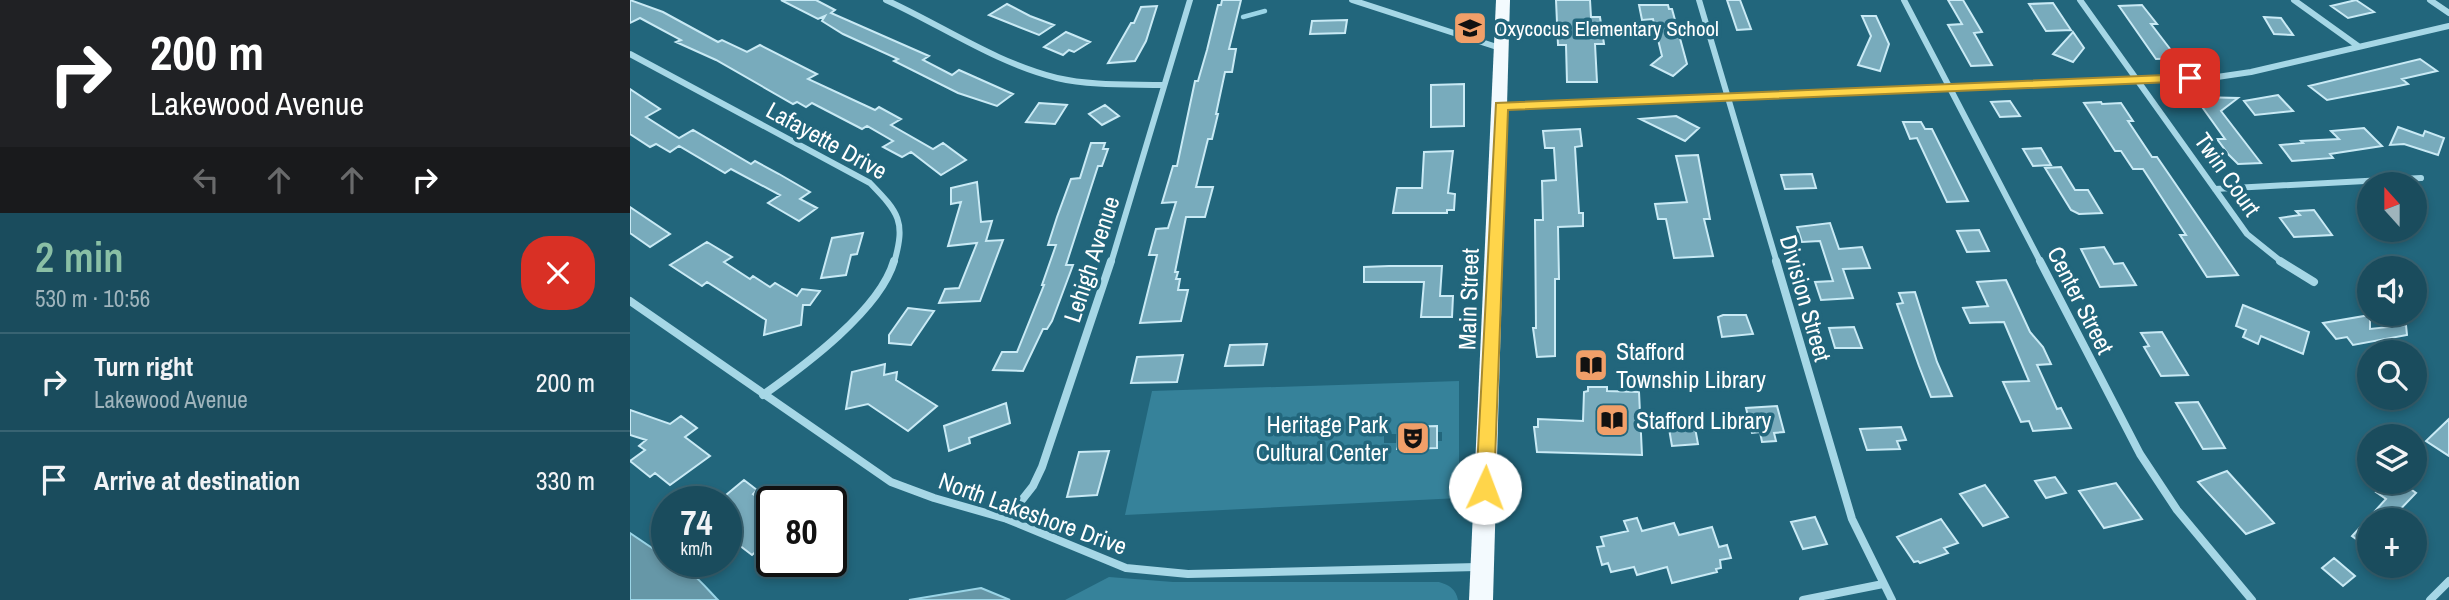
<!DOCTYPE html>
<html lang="en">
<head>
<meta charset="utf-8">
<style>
  :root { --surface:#1a4c5d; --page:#275666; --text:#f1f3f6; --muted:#9fb4bc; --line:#386372; --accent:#8abfa5 }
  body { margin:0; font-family:"Archivo Narrow",sans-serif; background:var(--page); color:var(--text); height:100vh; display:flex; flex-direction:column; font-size:26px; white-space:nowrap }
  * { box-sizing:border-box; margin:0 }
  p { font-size:23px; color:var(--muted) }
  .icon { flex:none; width:38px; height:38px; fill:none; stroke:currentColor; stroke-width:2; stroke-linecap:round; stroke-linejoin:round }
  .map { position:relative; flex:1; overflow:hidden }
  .details { display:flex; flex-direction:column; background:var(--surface); width:630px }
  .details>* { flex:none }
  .hud { background:#202124; color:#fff; overflow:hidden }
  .needle { width:46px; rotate:339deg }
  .buttons { position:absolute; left:1727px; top:172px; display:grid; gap:14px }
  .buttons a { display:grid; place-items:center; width:70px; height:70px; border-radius:50%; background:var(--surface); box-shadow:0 4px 10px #0003,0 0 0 2px var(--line); font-size:35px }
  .speed { position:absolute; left:21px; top:486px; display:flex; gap:14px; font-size:35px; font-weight:700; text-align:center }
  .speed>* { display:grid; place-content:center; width:91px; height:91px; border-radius:50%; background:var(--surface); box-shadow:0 4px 10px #0003,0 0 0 2px var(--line); line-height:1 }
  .speed small { font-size:18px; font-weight:400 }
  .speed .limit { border:4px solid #111; border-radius:10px; background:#fff; color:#111 }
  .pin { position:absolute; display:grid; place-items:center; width:60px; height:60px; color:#fff; margin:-30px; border-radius:14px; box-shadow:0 4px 10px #0006 }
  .me { position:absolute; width:77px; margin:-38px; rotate:2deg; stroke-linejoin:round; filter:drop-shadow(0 0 5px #0008) }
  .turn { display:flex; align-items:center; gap:24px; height:147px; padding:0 35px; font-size:32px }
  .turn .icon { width:91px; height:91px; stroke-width:2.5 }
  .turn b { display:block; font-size:49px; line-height:60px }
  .lanes { display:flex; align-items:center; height:66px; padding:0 35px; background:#0003; justify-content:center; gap:35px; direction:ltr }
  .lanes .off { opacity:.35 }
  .round { display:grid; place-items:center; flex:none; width:74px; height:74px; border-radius:28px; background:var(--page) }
  .summary { display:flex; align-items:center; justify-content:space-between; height:119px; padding:0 35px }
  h1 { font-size:42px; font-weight:600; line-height:52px; color:var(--accent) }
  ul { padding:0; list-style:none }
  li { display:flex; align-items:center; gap:21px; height:98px; padding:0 35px; border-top:2px solid var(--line) }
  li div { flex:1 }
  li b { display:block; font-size:26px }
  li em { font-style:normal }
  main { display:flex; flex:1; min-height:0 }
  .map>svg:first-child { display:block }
</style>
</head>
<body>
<main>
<section class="details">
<div class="hud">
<div class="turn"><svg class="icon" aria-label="right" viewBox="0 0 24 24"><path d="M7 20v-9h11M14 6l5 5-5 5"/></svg><div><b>200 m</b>Lakewood Avenue</div></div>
<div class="lanes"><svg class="icon off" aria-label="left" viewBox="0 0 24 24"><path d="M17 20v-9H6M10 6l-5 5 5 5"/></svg><svg class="icon off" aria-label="ahead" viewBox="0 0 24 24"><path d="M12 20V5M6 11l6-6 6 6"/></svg><svg class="icon off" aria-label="ahead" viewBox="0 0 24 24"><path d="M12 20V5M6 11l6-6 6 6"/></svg><svg class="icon" aria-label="right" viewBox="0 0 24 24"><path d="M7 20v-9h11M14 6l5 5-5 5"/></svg></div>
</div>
<div class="summary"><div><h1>2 min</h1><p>530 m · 10:56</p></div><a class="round" style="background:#d93025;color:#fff"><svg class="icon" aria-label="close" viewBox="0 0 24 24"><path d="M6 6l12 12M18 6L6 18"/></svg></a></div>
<ul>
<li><svg class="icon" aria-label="right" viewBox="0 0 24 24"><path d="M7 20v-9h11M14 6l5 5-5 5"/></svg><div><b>Turn right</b><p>Lakewood Avenue</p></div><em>200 m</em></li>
<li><svg class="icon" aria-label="arrive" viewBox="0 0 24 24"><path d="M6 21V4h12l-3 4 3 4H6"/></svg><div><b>Arrive at destination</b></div><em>330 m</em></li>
</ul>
</section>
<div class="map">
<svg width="1819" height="600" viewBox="0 0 1819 600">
  <rect width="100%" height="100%" fill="#22667c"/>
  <!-- green -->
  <path fill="#36829a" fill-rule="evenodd" d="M829 381V498L495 515 522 391ZM807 426V432H812V441H807L806 448 767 449V443H754V434H768V427Z
    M479 577 543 582H809C819 585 826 589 828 600H435Z"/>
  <!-- water -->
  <path fill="#6697a7" stroke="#9ad5e7" stroke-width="2" d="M0 533 37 558V562C56 562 75 587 88 600H0Z
    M351 588 380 600H279Z"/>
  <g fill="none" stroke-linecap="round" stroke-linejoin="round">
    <!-- stream -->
    <path stroke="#9ad5e7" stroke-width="4.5" d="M613 17 635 11"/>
  </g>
  <!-- building -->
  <path fill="#78abbc" stroke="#c9eaf5" stroke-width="2" d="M0 0 33 12 88 42 92 40 117 52 130 45 187 74 178 79 245 110 249 107 271 119 261 125 303 149 313 143 336 160 311 175 281 152 272 157 253 147 263 141 237 126 232 129 182 103 176 107 167 102 163 104 86 60 46 42 51 40 10 18 0 23Z
    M151 0H186L205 10 201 13 299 56 293 60 322 75 329 70 383 94 367 106 328 93 264 61 268 59 213 34 192 21 195 16 188 19Z
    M592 0H611L599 49H606L602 72H595L586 114H588L582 139H578L566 187H583L575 217H556L545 272H548L546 279H550L548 290H558L551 321 510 323 527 255H519L526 229 538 228 546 202 532 203 543 166H547L565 81H568L577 50 588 5H591Z
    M926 0H960L961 17H970L974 44H965L967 82H937L936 45H928Z
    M1097 0H1110L1121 29 1107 30Z
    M1318 0H1333L1352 32 1344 33 1362 65 1341 66 1318 25 1332 24Z
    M1726 0 1744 12 1718 18 1701 6Z
    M1423 3 1441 30 1416 31 1399 4Z
    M377 4 400 16 424 25 409 35 359 15Z
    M1009 5H1038L1039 9H1042L1057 64 1043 76 1021 65 1032 56 1023 19 1012 20Z
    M1512 5 1527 24H1521L1547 58 1526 59 1489 6Z
    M527 6 516 41 505 61 478 63 501 23H504L511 7Z
    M1232 16H1246L1259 44 1250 71 1228 65 1241 36Z
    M1634 17 1651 18 1663 35 1644 34Z
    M717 20 715 33 680 34 682 21Z
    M436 32 460 42 444 52 439 50 433 55 414 47Z
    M1443 32 1454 48 1443 62 1423 54Z
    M1790 59 1807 71 1772 79 1778 84 1764 87 1697 100 1679 86Z
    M834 84V126L801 127V85Z
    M0 89 30 109 16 117 49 138 63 130 121 164 125 161 149 174 180 192 170 199 187 208 169 221 138 203 150 195 101 169 95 173 49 146 40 152 26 144 20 147 0 134Z
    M1648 95 1663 111 1625 115 1614 101Z
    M1565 97 1608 98 1591 111 1631 163 1608 164 1599 155 1587 139H1595Z
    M1380 101 1390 116 1370 117 1361 102Z
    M1471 102 1472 104 1491 103 1503 121H1498L1522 157H1527L1608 275 1577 277 1550 235H1556L1513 169H1503L1491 151H1485L1454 103Z
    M409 103 437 105 425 124 396 122Z
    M475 105 489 116 472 125 459 114Z
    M1046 116 1069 128 1055 141 1010 119Z
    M1273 122H1291L1295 129H1302L1338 201 1317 202 1287 138 1280 139Z
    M1768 127 1793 136 1795 131 1814 138 1808 155 1774 144 1760 145Z
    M1734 128 1752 146 1700 154 1703 158 1662 161 1650 145 1673 143 1671 141 1709 139 1701 131Z
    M950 129 952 146 945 147 949 213H953V226L928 227 929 279H925V356L907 357 903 328H906L905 220H913L912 181 926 180 924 148H915L913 131Z
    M461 143H475L473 149H478L472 166H468L436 265H443L422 321 417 329H413L393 371 363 370 372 352H387L414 285H412L426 245H418L427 217 441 179 450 178Z
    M1411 148 1421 165 1403 166 1393 149Z
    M823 151 818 193 825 194 824 210H817V213H763L767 188H792L794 152Z
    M1068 155 1080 219H1074L1083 256 1044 258 1036 219H1028L1025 204 1057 202 1046 156Z
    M1431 167 1445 190H1458L1472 213 1449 214 1441 210 1415 168Z
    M1182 174 1186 188 1155 189 1151 175Z
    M347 182 351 222 362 221 356 241 373 240 350 301 309 303 315 289 329 288 347 243 318 246 331 202 321 204V188Z
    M0 207 40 234 20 247 0 233Z
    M1684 210 1702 235 1664 237 1650 218 1670 215 1666 211Z
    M1200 223 1209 249 1232 247 1240 268 1213 269 1223 298 1191 300 1185 282 1203 281 1190 241 1172 242 1167 227Z
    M1349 230 1359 251 1337 252 1327 231Z
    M233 233 227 254 221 255 216 275 191 278 202 238Z
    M77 242 102 257 94 262 120 279 123 276 140 287 145 283 167 296 172 289 190 291 180 305H173L171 325 134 335 136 320 77 282 72 286 40 265Z
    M1474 247 1484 264 1493 263 1506 285 1470 287 1451 249Z
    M759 266H812L810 296H823L822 317H791L794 282H734V267Z
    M1376 280 1400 332 1413 347 1421 364 1407 365 1427 409 1431 408 1441 428 1403 431 1399 421 1391 422 1373 382 1399 381 1374 322 1340 323 1333 308 1358 306 1347 282Z
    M1285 292 1307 362 1322 396 1301 397 1289 366 1267 304 1273 303 1269 293Z
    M1613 305 1679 332 1673 354 1631 336 1628 344 1613 337 1616 330 1606 326Z
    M278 308 304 311 281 345 259 343V335Z
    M1093 315H1116L1123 334 1092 337 1088 317Z
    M1740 315V329L1776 325 1777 335 1723 345 1717 337 1706 339 1693 323Z
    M1224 327 1232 348H1205L1199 328Z
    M1532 332 1558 375 1531 376 1514 347 1519 346 1511 333Z
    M637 344 633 365 595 366 600 345Z
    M553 355 547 382 501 383 507 357Z
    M255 364 254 375 267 372 266 380 307 406 278 431 238 404 216 409 222 372Z
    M958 387H977V391L1009 392 1012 455 907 452 904 427H908V419L953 421 954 392 958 391Z
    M1568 402 1595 448 1573 449 1546 403Z
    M376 403 380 423 339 438 340 443 319 451 314 426Z
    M1147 406 1154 432 1144 433 1146 441 1132 442 1130 432 1122 433 1116 408Z
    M0 410 40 424 51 416 67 428 55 437 80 456 40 485 25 473 20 477 0 461 15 450 9 446 16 440 0 435Z
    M1819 419V456L1796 441Z
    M1064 422 1068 444 1042 446 1038 423Z
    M807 426V448L767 449 768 427Z
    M1271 427 1276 440 1267 441 1270 449 1237 450 1230 429Z
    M479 451 467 495 437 497 449 452Z
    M1597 471 1644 523 1616 534 1568 482Z
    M1425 477 1436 493 1416 498 1405 481Z
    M114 480 127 490 123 494 142 507 129 520 142 529V538L122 555 96 535V495Z
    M1756 481H1769L1786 493 1760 520H1740V549L1722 536 1756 499 1746 492Z
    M1486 483 1512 519 1474 528 1449 491Z
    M1355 485 1378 517 1353 526 1330 494Z
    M1185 517 1197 544 1173 549 1161 522Z
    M1007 518 1012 531 1044 523 1049 535 1082 527 1089 547 1097 545 1101 558 1090 560 1091 568 1086 569 1087 572 1042 583 1037 567 1007 575 1004 567 981 572 978 563 972 565 967 547 974 546 971 537 998 531 994 521Z
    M1311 519 1328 543 1314 548 1318 553 1290 563 1288 561 1284 562 1267 537Z
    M1704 558 1725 576 1713 586 1692 568Z"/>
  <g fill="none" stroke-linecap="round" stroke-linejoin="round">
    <!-- minor-far1 -->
    <path stroke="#a6d7e6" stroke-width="6" d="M256 0C313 26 366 63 427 78 462 86 499 84 534 85
      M722 0 870 48
      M1069 0 1147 263
      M1274 0 1411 263
      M1450 0 1617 234 1653 263
      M1664 0 1728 46
      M1800 0 1819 13
      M0 54 240 183C269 213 276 221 264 263
      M871 106 1587 77 1621 72 1819 26
      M1585 189 1791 178
      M481 263 560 0"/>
    <!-- minor -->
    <path stroke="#a6d7e6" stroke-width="8" d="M1146 261 1222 519 1262 600
      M1410 261 1510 454 1547 510 1622 600
      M1650 261 1684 282
      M0 301 261 482 304 498 377 519 496 568 558 574 847 567
      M133 395C174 366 250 310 264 261
      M377 519 403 486 412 467 481 261
      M1173 600 1253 584
      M1800 600 1819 581"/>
    <!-- trunk -->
    <path fill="#f3fafe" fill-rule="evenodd" d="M866 0H880L863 600H839Z"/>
  </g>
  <!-- route -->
  <path fill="#ffd54a" stroke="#a68a30" stroke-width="2" d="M1560 74 1565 75V81L878 110 864 488 861 494 855 497 848 494 846 488 866 103Z"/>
  <!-- icons -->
  <defs>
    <g id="school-square" transform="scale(1.75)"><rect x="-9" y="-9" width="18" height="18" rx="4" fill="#f19f69" stroke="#22667c"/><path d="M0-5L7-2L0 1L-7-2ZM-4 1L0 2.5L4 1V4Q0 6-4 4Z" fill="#111"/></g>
    <g id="library-square" transform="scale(1.75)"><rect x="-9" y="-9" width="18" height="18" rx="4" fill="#f19f69" stroke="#22667c"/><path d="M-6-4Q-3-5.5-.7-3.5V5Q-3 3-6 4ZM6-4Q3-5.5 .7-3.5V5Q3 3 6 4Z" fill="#111"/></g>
    <g id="theatre-square" transform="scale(1.75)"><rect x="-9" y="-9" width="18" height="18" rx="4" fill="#f19f69" stroke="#22667c"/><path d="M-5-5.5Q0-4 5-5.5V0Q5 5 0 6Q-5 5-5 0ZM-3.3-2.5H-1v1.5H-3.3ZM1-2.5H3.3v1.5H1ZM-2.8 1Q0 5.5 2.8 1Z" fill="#111"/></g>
  </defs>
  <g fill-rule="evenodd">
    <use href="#school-square" x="840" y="28"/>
    <use href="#library-square" x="961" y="365"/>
    <use href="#library-square" x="982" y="420"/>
    <use href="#theatre-square" x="783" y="438"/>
  </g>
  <g text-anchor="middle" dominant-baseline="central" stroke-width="7" stroke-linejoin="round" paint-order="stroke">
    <!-- far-poi labels -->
    <g font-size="21" fill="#fff" stroke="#22667c" text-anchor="start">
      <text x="864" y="28">Oxycocus Elementary School</text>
    </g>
    <!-- street labels -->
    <g font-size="24" fill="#fff" stroke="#22667c">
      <text transform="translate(197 140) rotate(29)">Lafayette Drive</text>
      <text transform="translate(1598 174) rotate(55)">Twin Court</text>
      <text transform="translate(461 259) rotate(-72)">Lehigh Avenue</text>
      <text transform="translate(1176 298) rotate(74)">Division Street</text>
      <text transform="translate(838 299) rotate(-88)">Main Street</text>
      <text transform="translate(1451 300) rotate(63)">Center Street</text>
      <text transform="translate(403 513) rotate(20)">North Lakeshore Drive</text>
    </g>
    <!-- poi labels -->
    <g font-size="24" fill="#fff" stroke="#22667c" text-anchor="start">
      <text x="986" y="351">Stafford<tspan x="986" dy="28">Township Library</tspan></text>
      <text x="1006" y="420">Stafford Library</text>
      <text x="758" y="424" text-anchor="end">Heritage Park<tspan x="758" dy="28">Cultural Center</tspan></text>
    </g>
  </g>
</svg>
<div class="buttons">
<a><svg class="needle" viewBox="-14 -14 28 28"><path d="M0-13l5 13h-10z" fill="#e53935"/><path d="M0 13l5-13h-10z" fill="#9fb4bc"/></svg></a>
<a><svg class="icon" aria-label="sound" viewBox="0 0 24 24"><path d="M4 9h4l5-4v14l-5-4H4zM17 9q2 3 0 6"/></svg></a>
<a><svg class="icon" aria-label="search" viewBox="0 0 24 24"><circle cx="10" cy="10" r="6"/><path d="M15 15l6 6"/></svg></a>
<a><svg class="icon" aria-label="layers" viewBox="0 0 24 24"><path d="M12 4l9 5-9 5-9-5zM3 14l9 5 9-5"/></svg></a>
<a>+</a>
</div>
<div class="speed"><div>74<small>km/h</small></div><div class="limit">80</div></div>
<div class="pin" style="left:1560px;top:78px;background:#d93025"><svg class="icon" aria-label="arrive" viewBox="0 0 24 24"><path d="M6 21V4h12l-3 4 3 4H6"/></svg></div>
<svg class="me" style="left:855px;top:488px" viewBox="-20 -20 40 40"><circle r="19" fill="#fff"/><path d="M0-13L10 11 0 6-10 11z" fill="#ffd54a"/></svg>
</div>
</main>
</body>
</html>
